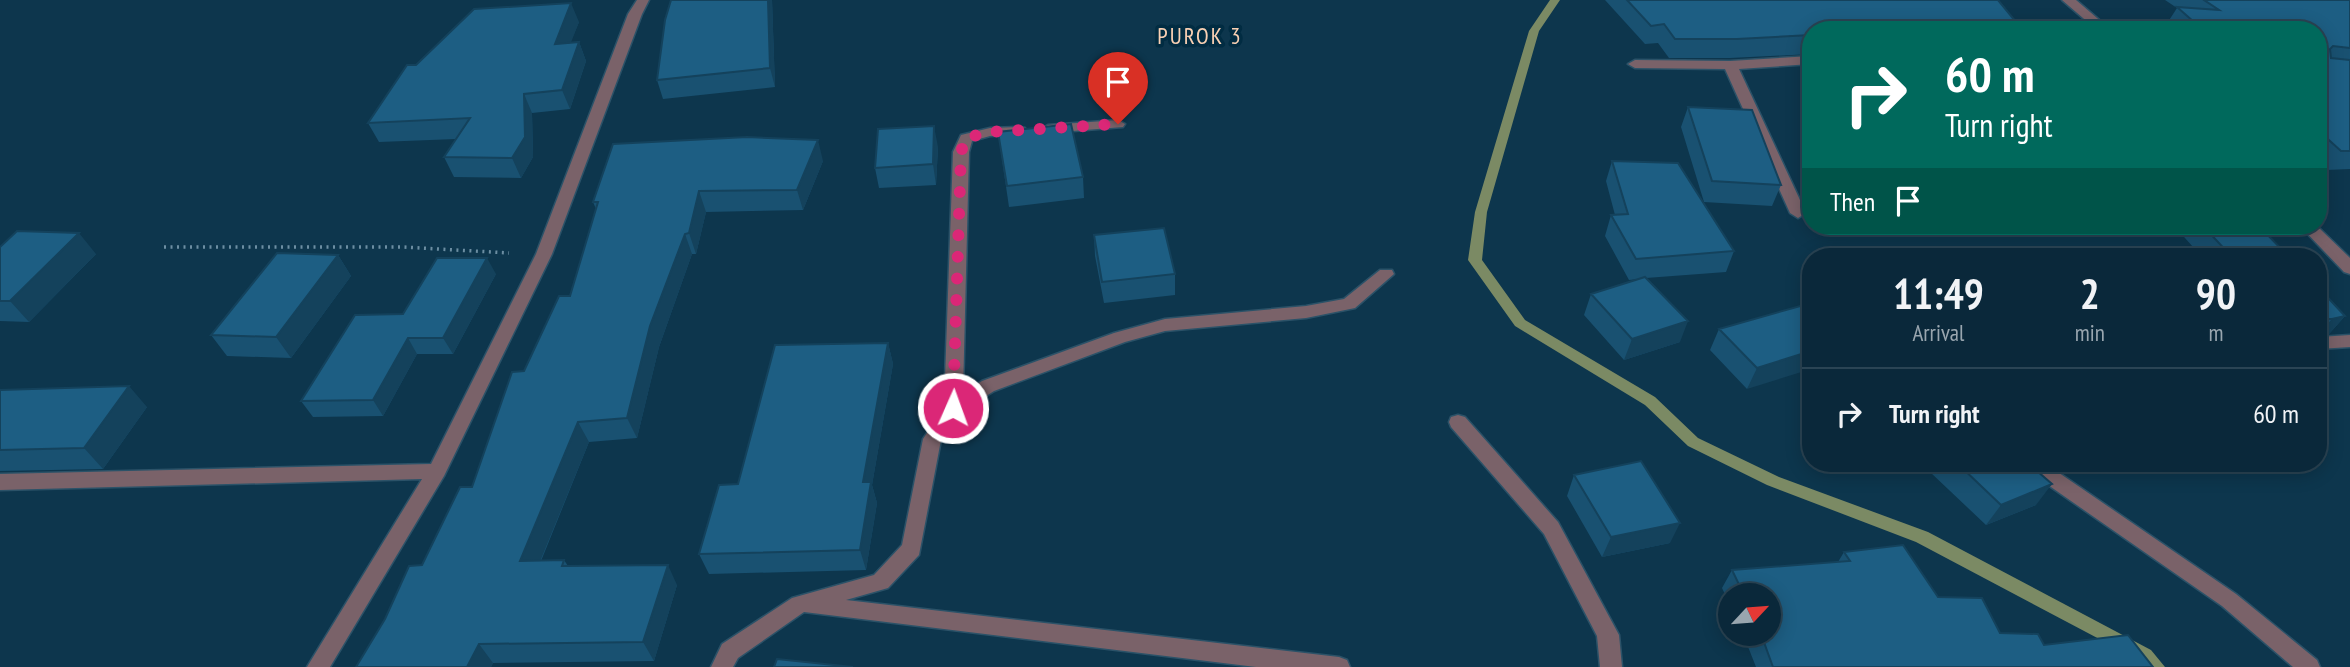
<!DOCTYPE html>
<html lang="en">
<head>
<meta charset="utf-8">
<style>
  :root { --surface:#0a283a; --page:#133042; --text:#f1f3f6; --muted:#99a6af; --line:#2a4454 }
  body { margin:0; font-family:"PT Sans Narrow",sans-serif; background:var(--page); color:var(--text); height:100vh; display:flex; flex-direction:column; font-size:26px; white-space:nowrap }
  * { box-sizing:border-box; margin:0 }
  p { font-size:23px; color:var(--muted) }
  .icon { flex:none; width:38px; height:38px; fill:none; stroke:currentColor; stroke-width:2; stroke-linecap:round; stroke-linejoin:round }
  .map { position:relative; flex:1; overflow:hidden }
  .panel { position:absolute; left:1802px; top:248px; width:525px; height:224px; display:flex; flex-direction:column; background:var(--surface); border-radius:28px; box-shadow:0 4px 18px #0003,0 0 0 2px var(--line) }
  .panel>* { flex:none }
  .top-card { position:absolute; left:1802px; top:21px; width:525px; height:214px; border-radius:28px; box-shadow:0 4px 18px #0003,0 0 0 2px var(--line); background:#00695c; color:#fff; overflow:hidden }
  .needle { width:46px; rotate:64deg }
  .buttons { position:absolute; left:1718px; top:583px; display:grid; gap:14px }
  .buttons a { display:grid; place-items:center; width:63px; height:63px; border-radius:50%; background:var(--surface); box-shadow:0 4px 18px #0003,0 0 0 2px var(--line); font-size:35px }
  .pin { position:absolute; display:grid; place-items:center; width:60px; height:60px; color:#fff; margin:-72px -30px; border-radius:50% 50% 50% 0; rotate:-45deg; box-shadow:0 0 7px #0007 }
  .pin .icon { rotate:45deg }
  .me { position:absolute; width:77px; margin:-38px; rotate:2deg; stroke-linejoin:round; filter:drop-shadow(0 0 5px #0008) }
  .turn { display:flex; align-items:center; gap:24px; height:147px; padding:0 28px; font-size:32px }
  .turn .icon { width:91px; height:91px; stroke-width:2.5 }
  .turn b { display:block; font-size:49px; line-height:60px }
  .then { display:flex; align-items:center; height:66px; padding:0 28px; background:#0003; gap:14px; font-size:26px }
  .eta { display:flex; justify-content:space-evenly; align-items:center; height:119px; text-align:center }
  .eta b { font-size:42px; font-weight:800; line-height:49px }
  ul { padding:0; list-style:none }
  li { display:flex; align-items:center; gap:21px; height:91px; padding:0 28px; border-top:2px solid var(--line) }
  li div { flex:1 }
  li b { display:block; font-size:26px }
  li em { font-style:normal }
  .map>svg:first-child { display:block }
</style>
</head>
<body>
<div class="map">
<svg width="2350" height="667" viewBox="0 0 2350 667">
  <rect width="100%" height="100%" fill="#0d364d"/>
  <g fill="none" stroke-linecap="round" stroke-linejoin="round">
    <!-- stream -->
    <path fill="#7b8a64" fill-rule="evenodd" d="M1550 0H1560L1539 31 1487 212 1482 260 1525 320 1655 397 1698 438 1779 477 1928 532 2151 650 2165 667H2145L2139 660 1916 542 1767 485 1688 446 1645 405 1515 326 1468 260 1475 212 1529 31Z"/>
    <!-- minor casing -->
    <g stroke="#2b5268" stroke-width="3">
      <path id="minor" d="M637 0H649L642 14 552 254 444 476 330 667H307L422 479 0 490V474L431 464 536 254 628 14Z
        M2062 0H2076L2111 30H2097Z
        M1811 56V64L1739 69 1806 213 1798 218 1790 213 1725 69 1635 68 1628 64 1635 60 1730 61Z
        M1118 120 1125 124 1123 127 1048 133 1041 129 1048 125Z
        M1020 127 1025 128 1027 131 1025 134 990 136 972 141 969 152 963 393 982 381 1114 333 1165 319 1306 306 1344 299 1380 270H1392L1394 274 1355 308 1306 318 1165 331 1125 342 994 391 960 413 941 440 919 555 888 588 846 600 1339 657 1347 660 1350 667H1256L804 612 738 658 733 667H711L722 644 792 598 874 575 902 545 923 439 944 407 953 152 961 135 990 128Z
        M2300 226H2317L2350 258V274L2344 272Z
        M2350 335V347L2319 349V337Z
        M1458 415 1465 417 1558 522 1619 635 1622 667H1600L1597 636 1544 534 1451 427 1449 422 1451 417Z
        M2022 464H2046L2236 594 2317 660 2320 667H2293L2222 606 2025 469Z"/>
    </g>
    <!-- path -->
    <path stroke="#6c8ea2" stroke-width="3.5" stroke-dasharray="2 4.5" stroke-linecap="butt" d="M164 247H403L509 253"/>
    <!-- minor -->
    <use href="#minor" fill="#7a6269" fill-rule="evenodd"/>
  </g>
  <!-- wall -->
  <path fill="#195171" d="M772 0 775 87 663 99 657 80Z
    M1605 0H1998L2021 28 2020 30H1811V54L1730 58H1669L1658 43 1645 44Z
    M2165 0H2350V169L2326 170 2319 163V30H2171L2166 25 2177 8Z
    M579 22 570 43 579 42 586 61 570 109 532 113 533 157 521 178 454 177 444 157 456 139 379 142 368 123 416 65Z
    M1688 107 1781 185 1772 206 1704 202 1681 127Z
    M998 132 1083 177 1084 198 1009 207Z
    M938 147 936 185 879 188 875 168Z
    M823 161 803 210 706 212 696 254H692L659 347 637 438 589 442 541 561 564 560 568 566 677 585 654 661 493 663 491 667 422 565 472 487 524 371 570 296 596 209 593 202Z
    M1612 161 1734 251 1726 272 1646 278 1680 342 1624 360 1584 315 1591 294 1639 279 1629 280 1605 236 1611 215H1615L1606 181Z
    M2177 226H2259L2289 257H2202L2176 228Z
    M1094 235 1175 274V295L1104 303 1095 256Z
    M0 247 96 254 29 322 0 321Z
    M338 255 351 276 291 358 227 356 211 335Z
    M496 274 453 354H417L383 416 313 417 301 401 403 314Z
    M2319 288 2345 316 2329 334 2319 336Z
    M1811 303 1747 389 1710 350 1719 329Z
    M888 343 893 364 872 485 877 503 866 570 709 574 699 554 738 484Z
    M0 390 147 407 103 469 0 471Z
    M1936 464H2029L2036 505 1986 525 1930 472Z
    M1574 475 1670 543 1602 557 1567 496Z
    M1844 552 1938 597 2000 633 2044 645 2153 667H1756L1743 634H1769V595H1731V607L1722 588 1732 570 1838 562Z"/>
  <!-- shaded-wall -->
  <path fill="#14425c" d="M768 0H772L775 87 770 68Z
    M571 3 579 22 563 63 555 44Z
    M579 42 586 61 570 109 562 90Z
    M524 94 532 113 533 157 521 178 512 158Z
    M934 126 938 147 936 185 933 164Z
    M818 140 823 161 803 210 797 190Z
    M699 191 706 212 696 254 689 233Z
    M79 233 96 254 29 322 10 301Z
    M685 234 692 254 659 347 637 438 627 418 650 326Z
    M338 255 351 276 291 358 276 337Z
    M487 258 496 274 453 354 443 338Z
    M2345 316 2329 334 2319 336V334L2332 319Z
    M1688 321 1680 342 1624 360 1632 339Z
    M408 338 417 354 383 416 373 400Z
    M888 343 893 364 872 485 877 503 866 570 860 550 863 482Z
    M1811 351V369L1747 389 1757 368Z
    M129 386 147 407 103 469 84 448Z
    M578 422 589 442 532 581 520 561Z
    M2052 484 2036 505 1986 525 2001 505Z
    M1680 523 1670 543 1602 557 1611 537Z
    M668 565 677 585 654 661 643 642Z
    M479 644 493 663 491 667H467Z"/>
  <!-- building -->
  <path fill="#1d5e83" stroke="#14425c" stroke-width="2" d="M671 0H768L770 68 657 80 665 20Z
    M1627 0H1998L2021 28 1918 26 1921 30H1811V35L1737 39H1675L1664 24 1651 26Z
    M2204 0H2350V48L2333 46 2330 49 2331 58 2350 60V151H2341L2319 131V30H2203L2177 7 2219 10Z
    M571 3 555 44 579 42 562 90 524 94 525 137 512 158 444 157 470 118 368 123 407 65H416L474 9Z
    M1688 107 1752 110 1781 185 1712 181Z
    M1071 124 1083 177 1007 186 998 132Z
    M934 126 933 164 875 168 878 129Z
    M747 137 818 140 797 190 699 191 689 233 685 234 650 326 627 418 578 422 520 561 564 560 562 566 668 565 643 642 479 644 467 667H356L385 619 409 566 422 565 460 487H472L512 372 524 371 559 296H570L598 202H593L613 144Z
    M1612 161 1678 163 1734 251 1636 259 1611 215 1628 214Z
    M2203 226H2259L2289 257H2232Z
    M1164 228 1175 274 1102 282 1094 235Z
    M17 231 79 233 10 301H0V247Z
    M277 253 338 255 276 337 211 335Z
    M437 258H487L443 338H408L373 400 301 401 355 315 403 314Z
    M1645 277 1688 321 1632 339 1591 294Z
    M2319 288 2345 316 2332 319H2319Z
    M1811 303V351L1757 368 1719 329Z
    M888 343 863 482H871L860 550 699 554 719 485 738 484 775 345Z
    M129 386 84 448 0 450V390Z
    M1641 461 1680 523 1611 537 1574 475Z
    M1958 464H2029L2052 484 2001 505Z
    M1903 545 1938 597 1982 598 2000 633 2038 634 2044 645 2128 635 2153 667H1773L1761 634H1769V595H1744L1732 570 1850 561 1844 552Z
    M777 659 853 667H774Z"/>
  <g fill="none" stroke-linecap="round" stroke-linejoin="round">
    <!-- route -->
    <path stroke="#db2777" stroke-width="12" stroke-dasharray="0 21.6" d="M953 408 961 152 966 138 990 132 1118 124"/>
  </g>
  <g text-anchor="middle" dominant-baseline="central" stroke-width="7" stroke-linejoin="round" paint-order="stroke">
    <!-- far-neighbourhood labels -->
    <g font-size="23" letter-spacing="2" fill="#f9d0b3" stroke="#012c42">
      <text x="1200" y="35">PUROK 3</text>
    </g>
  </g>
</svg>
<div class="buttons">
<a><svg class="needle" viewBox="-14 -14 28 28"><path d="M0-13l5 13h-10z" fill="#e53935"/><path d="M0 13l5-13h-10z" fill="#99a6af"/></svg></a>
</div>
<div class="pin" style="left:1118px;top:124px;background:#d93025"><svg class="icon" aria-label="arrive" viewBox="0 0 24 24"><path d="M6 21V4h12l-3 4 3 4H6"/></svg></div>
<svg class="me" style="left:953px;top:408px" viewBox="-20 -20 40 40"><circle r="17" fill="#db2777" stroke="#fff" stroke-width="3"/><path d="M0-11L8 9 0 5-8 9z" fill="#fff"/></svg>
<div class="top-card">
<div class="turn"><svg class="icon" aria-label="right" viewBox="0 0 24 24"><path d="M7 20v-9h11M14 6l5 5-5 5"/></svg><div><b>60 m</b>Turn right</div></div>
<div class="then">Then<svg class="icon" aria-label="arrive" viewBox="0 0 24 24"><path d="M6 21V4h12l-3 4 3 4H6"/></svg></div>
</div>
<section class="panel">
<div class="eta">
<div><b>11:49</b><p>Arrival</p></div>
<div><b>2</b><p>min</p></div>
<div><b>90</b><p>m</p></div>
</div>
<ul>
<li><svg class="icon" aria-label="right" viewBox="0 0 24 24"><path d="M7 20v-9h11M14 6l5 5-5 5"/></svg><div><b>Turn right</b></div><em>60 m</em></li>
</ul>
</section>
</div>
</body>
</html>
